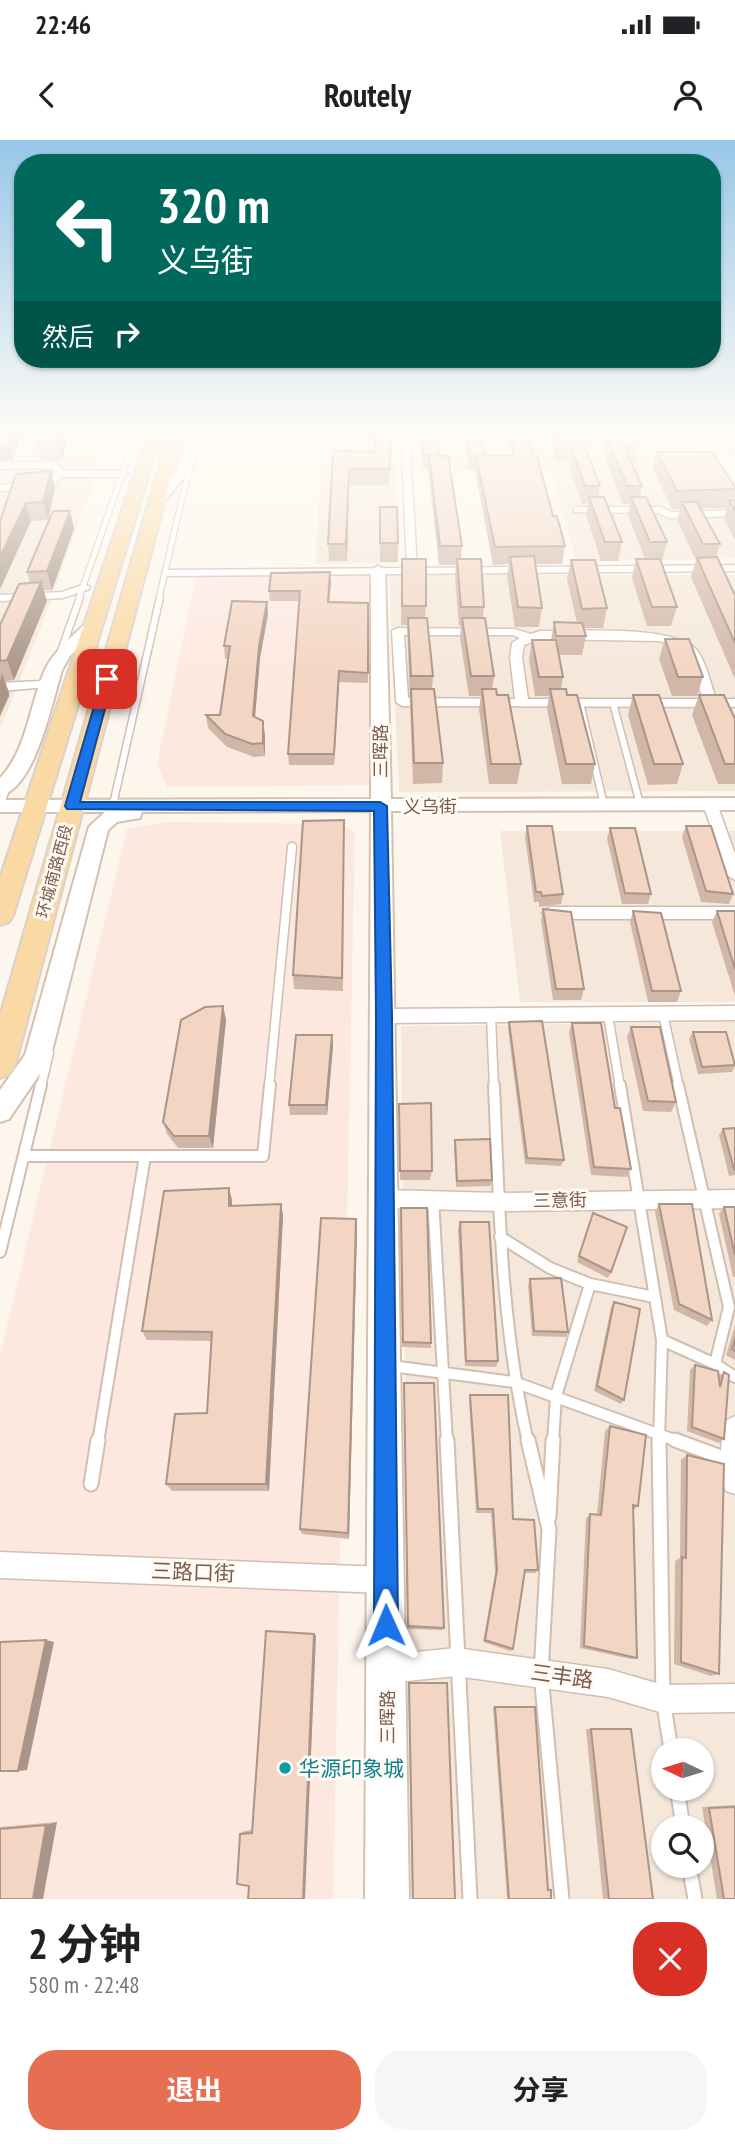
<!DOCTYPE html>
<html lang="zh">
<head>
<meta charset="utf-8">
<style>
  :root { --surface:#fff; --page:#f6f6f6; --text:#202124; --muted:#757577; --accent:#e76f51 }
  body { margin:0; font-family:"PT Sans Narrow","Noto Sans SC",sans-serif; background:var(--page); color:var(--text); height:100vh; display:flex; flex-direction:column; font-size:26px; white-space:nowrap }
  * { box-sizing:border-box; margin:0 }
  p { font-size:23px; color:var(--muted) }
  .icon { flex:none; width:38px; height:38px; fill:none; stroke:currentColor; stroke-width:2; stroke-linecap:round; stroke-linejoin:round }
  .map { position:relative; height:1759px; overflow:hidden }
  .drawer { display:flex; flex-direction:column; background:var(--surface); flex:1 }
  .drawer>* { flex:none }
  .banner { position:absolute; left:14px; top:14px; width:707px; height:214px; border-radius:28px; box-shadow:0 2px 5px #0004; background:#00695c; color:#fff; overflow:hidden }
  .needle { width:46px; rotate:274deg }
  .tools { position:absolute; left:651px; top:1598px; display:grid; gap:14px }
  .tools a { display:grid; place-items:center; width:63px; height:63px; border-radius:50%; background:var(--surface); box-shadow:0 2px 5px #0004; font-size:35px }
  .pin { position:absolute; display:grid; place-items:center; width:60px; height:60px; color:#fff; margin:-30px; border-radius:14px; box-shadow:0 4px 10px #0006 }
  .me { position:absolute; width:77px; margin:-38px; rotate:359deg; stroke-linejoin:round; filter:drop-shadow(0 0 5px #0008) }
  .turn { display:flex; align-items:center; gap:24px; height:147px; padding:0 28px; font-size:32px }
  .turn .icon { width:91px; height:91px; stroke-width:2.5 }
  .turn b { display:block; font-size:49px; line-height:60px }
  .then { display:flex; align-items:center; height:66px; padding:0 28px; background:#0003; gap:14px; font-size:26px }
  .round { display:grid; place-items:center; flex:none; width:74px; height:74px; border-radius:28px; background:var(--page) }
  .overview { display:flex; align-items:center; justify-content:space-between; height:119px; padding:0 28px }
  h1 { font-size:42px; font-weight:700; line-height:52px }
  .button { display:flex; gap:14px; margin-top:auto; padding:14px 28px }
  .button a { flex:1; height:80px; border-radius:28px; background:var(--accent); color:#fff; font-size:28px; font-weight:700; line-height:80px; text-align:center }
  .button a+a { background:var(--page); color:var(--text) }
  .status { display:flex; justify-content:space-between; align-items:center; height:49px; padding:0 35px; background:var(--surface); direction:ltr }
  .status svg { height:19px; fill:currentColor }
  header { display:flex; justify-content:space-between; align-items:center; height:91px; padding:0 28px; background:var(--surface); font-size:32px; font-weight:700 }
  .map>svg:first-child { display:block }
</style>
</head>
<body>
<div class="status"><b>22:46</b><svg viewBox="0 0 49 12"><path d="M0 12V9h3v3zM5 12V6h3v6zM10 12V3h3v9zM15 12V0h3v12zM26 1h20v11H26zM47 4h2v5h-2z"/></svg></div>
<header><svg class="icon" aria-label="back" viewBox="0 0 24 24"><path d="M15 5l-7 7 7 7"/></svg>Routely<svg class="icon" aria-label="person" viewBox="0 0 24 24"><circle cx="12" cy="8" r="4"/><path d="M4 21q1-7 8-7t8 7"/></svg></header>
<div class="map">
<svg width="735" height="1759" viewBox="0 0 735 1759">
  <rect width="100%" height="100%" fill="#fdf6ec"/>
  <!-- residential -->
  <path fill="#f5e8da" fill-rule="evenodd" d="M343 292H397L398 423 315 424 321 322H341Z
    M416 292H662L696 302 735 367V419L577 421 550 330H420Z
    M94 293 108 300 51 461 0 589V296Z
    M389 435H735V651L399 652Z
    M500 691H735V862H520Z
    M735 882V1759H411L401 886ZM663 1610H702V1648H663ZM663 1687H702V1726H663Z"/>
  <!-- commercial -->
  <path fill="#fde8e0" d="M370 435 378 645 167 647 157 624 196 436Z
    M165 682 338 684 355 692 333 1759H0V1215L127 689Z"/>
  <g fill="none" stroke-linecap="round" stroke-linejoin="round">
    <!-- lane-far4 casing -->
    <g stroke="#d1beb0" stroke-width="7">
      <path id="lane-far4" d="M79 458 137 292
        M159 458 183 354 201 292"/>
    </g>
    <!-- lane-far3 casing -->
    <g stroke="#d1beb0" stroke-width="9">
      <path id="lane-far3" d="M61 511 80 457
        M580 563 604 665
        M613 563 640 664
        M0 667 8 644
        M112 669 160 457"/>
    </g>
    <!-- lane-far2 casing -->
    <g stroke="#d1beb0" stroke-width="11">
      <path id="lane-far2" d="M663 874 679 947
        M608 875 620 947
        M491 877 494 947
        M41 947 49 913
        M269 947 292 707"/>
    </g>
    <!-- lane-far1 casing -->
    <g stroke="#d1beb0" stroke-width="14">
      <path id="lane-far1" d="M494 945C499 1065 501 1185 528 1302
        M620 945 662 1200 659 1302
        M678 945 729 1167 715 1224
        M24 1016H263L270 945
        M433 1058 447 1302
        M500 1097 550 1128 590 1144 654 1157
        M0 1112 41 945
        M662 1200 715 1224 735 1237
        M391 1226 514 1242 680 1302
        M98 1302 145 1016
        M553 1302 556 1256 590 1144"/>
    </g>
    <!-- lane casing -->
    <g stroke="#d1beb0" stroke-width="17">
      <path id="lane" d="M447 1300 470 1759
        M528 1300 549 1389 541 1534 562 1759
        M659 1300 663 1559 671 1610
        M675 1300 729 1320
        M91 1344 98 1300
        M549 1377 553 1300
        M677 1648 683 1687
        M689 1726 695 1759"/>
    </g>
    <!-- street casing -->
    <g stroke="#d1beb0" stroke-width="3">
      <path id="street" d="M401 292H409L417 428 735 425V431L167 436 162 433 167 430 407 428Z
        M55 322 63 331H124L129 334 124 337H62L51 346 0 351V345L48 340 55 334 52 328 0 329V323Z
        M577 367H661L671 372 735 370V376L669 378 659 373 574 372V368Z
        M85 444 90 447 89 449 63 458 0 461V455L62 452Z
        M398 488 514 489 531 494 540 491C574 492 680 483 699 513 707 526 711 545 716 559H735V567L402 566 396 562 392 491ZM404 495H513L520 498 512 503 510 517 515 559 408 558ZM541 499 659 501C693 510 693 529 703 559H528L522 517 524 505Z
        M48 531 58 534 48 547 0 551V543L40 541Z
        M710 659 717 664 735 714V740L727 735 703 664Z
        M550 767H735V779H550L542 773Z
        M735 866V880L384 883 378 881 375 876 378 871 384 869Z
        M385 1050 500 1053 735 1050V1068L500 1071 385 1068 378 1066 375 1059 378 1052Z
        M735 1276V1354L726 1351C719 1333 719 1297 727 1280Z
        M0 1412 385 1427 394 1431 398 1440 394 1449 385 1453 0 1438Z
        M456 1508 608 1529 663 1545 735 1544V1572L663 1573 608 1557 456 1536 387 1543 377 1539 373 1529 377 1519 387 1515Z"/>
    </g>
    <!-- secondary casing -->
    <g stroke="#d6c0b0" stroke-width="4">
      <path id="secondary" d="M190 292H202L188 333 162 364H152V358L176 332Z
        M719 292H731L735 298V312L731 311Z
        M378 426 385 430 391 659 735 658V670L391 671 409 1759H365L371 671 142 672 140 678 117 682 108 690 50 919 9 979 0 982V950L25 915 89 687 105 672H0V660L371 659V430Z
        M93 480 101 485 70 516 62 530C52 562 36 647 0 656V638C27 610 29 567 44 532 53 511 72 497 87 482Z"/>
    </g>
    <!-- primary casing -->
    <g stroke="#dad1cd" stroke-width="4">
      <path id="primary" d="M148 292H162L13 776 9 782 0 785V738Z
        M169 292H183L15 926 10 934 0 938V876Z"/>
    </g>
    <!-- lane-far4 -->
    <use href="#lane-far4" stroke="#fff" stroke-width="5"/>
    <!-- lane-far3 -->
    <use href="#lane-far3" stroke="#fff" stroke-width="6"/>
    <!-- lane-far2 -->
    <use href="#lane-far2" stroke="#fff" stroke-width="8"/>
    <!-- lane-far1 -->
    <use href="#lane-far1" stroke="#fff" stroke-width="10"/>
    <!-- lane -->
    <use href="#lane" stroke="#fff" stroke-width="13"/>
    <!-- street -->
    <use href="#street" fill="#fff" fill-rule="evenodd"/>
    <!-- secondary -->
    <use href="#secondary" fill="#fff" fill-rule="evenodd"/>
    <!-- primary -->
    <use href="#primary" fill="#fbd9a5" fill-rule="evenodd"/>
  </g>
  <!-- wall -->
  <path fill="#d1b7a8" d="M358 292H392L389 345H349L347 421H329L328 404 333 311 375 312V299H358Z
    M420 292H436L439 316 462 406 461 419 484 467 483 478 494 536 492 549 497 555 521 624 517 644H489L479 569 481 556H469L460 498 461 486H459L455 438 456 425H439L428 329H423Z
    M463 292H480L485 316H512L506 292H527L533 316 565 406 562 424H535L542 468 539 487H515L507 436 509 424 493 425 475 330H469Z
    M549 292H579L600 346 598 357 622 402 618 421H601L586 375 588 364H582L568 323 569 321H556Z
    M604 292H633L638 304 635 322H631L642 346 640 357 667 402 662 421H661L677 467 671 486H647L632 438 636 419H645L628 375 630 364H623L604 315 606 299Z
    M67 297 62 320H41L37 302Z
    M657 312 735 347V355L734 360H735V400L724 379 727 368H700L720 404 716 417 735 455V539L691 437 696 420 677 380 680 369H672L653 329Z
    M51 331 55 349 48 380 31 381 0 449V381L2 376Z
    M380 367 398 403V422H380Z
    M70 371 74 389 52 450H43L47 461 14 540 5 541 9 553V556L0 576V485L30 443 27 432Z
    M402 419 426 466 425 478 433 536 432 549 443 623 442 643 413 644 407 485H401Z
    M571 420 607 468 603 488H584L586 496 582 515H559L563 537 561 549 567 555 595 624 591 644H562L547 569 549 556H535L529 519 532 500H551L554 482 577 483 567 439Z
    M331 443 329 462 368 463V543L339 542 334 625H289L288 614 300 461H270L269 451Z
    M267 462 268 474 260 518 255 577 265 595V616L254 617 227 607 208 588 206 575H220L228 519H225L224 506Z
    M665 499 703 537 697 556H672L659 519Z
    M633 555 683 624 677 644 648 645 628 575Z
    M699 555 735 579V644H718L692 575Z
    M527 686 563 754 561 764 539 767V762H534L525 697Z
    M686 686 733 754 729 764 701 762 682 697Z
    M610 688 651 754 648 764H622L607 699Z
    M344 694 343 851 294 849 293 835Z
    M543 769 584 849 581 860H553L541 780Z
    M633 771 681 851 677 862H648L630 782Z
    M717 771H735V856L712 782Z
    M223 866 226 880 213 1008H178L167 994 163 982Z
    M509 882 564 1020 561 1026 525 1024 508 889Z
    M572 883 615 968 631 1029 627 1037 591 1035 569 892Z
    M631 887 676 962 671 972 643 971 627 897Z
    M693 892 735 923V926L732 932 698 934 689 899Z
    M332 895 333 906 327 975H290L289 965Z
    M399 964 432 1031 430 1040H400Z
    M735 988V1035L729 1036 719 995 723 989Z
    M455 1000 492 1040 490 1046 456 1047 454 1006Z
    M232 1060V1066L281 1064 283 1076 269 1351H172L166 1344 207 1273 211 1201 147 1200 142 1191Z
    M659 1064 712 1180 707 1186 674 1170 655 1072Z
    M724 1067H735V1137H733L719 1074Z
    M593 1073 611 1132 608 1138 577 1122Z
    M400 1074 431 1203V1208L402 1207Z
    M460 1082 498 1221 496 1227 465 1226 458 1090Z
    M357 1090 349 1399 302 1394 300 1389Z
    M530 1139 568 1192 566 1197 532 1196 528 1145Z
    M614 1162 624 1260 621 1264 594 1251 611 1167Z
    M735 1186V1220L726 1215Z
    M695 1225 719 1239 720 1236 724 1232V1299L719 1303 687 1291 690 1230Z
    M404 1243 444 1488 442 1490 407 1489Z
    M470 1255 513 1379 538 1430 535 1433H524L513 1509 510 1511 483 1502 495 1433 491 1373H476L469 1260Z
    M610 1286 638 1366 634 1370 637 1518 631 1519 580 1508 586 1378 590 1374 597 1375 605 1291Z
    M687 1315 719 1534 711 1536 674 1524 675 1421 680 1418 681 1320Z
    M316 1496 249 1746 240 1694 244 1691 252 1690Z
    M409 1543 455 1759H412L408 1544Z
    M493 1567H535L548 1747 551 1750V1759H507Z
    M586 1589H631L653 1759H603Z
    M735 1665V1759H717L702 1667Z
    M57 1682 0 1759V1687Z"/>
  <!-- shaded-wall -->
  <path fill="#aa9588" d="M13 292H22L13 320 0 321V305Z
    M60 292H66L67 297 62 320 57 303Z
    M349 329V345L347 421 346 404Z
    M51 331 55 349 48 380 43 362Z
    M26 363 31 381 0 449V417Z
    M70 371 74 389 52 450 47 431Z
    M330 432 331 443 328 473V462Z
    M41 442 47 461 14 540 7 520Z
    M267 462 268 474 260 518 254 589 253 576 259 506Z
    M339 531V542L334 625V614Z
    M2 533 9 553V556L0 576V541Z
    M263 581 265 595V616L263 603Z
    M223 866 226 880 213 1008 209 996Z
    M332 895 333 906 327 975 326 965Z
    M229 1048 232 1060V1078L229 1066Z
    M281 1064 283 1076 269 1351 266 1344Z
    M356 1079 357 1090 349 1399 348 1393Z
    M314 1494 316 1496 305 1759H303Z
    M46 1500 54 1502 27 1630 18 1631Z
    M57 1682 43 1759H33L46 1685Z"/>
  <!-- building -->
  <path fill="#f3d5c3" stroke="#aa9588" stroke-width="2" d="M0 292H13L9 305H0Z
    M40 292H60L57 303 37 302Z
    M375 292H391L390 329H349L346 404H328L333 311 375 312Z
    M421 292H436L439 316H424Z
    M466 292H480L485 316H470Z
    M512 292H527L533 316H537L553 376H557L565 406 495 407 476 316H512L515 302Z
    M556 292H579L600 346H585L571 306 578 303H559Z
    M613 292H633L638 304H623L642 346H627L607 298 614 295Z
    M657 312H712L735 347V349L677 351Z
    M429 315 448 316 462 406H440Z
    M51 331 43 362 26 363 0 417V381L16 334Z
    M589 357H604L622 402H605Z
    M631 357H646L667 402H650Z
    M735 360V371L729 361Z
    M682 362H697L720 404H703Z
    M380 367H397L398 403H380Z
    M53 371H70L47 431 27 432Z
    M534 416 542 468 518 467 510 417Z
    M717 417 735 455V503L697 418Z
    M402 419H426V466H402Z
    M457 419H481L484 467H461Z
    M636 419H660L677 467H652Z
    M571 420H595L607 468 582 469Z
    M330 432 328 462 368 463V533L339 531 334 614H288L300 451H269L271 433Z
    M41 442 7 520 0 521V485L19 444Z
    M232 461 267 462 259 506 253 576 263 581V603L252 604 225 594 206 575H220L230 506H224Z
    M408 478H427L433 536H411Z
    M462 478H485L494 536H471Z
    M554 482 582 483 586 496H556Z
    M665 499H689L703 537H678Z
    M532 500H556L563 537H539Z
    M411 549H434L443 623H414Z
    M482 549H496L497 555H508L521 624H491Z
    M550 549H566L567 555H577L595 624H566Z
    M633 555H659L683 624H654Z
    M699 555H724L735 579V624H725Z
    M344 680 342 838 293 835 303 681Z
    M527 686H552L563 754 542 756 541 752H536Z
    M686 686H711L733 754 706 751Z
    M610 688H635L651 754 625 753Z
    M543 769 571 772 584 849H556Z
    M633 771 661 773 681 851H652Z
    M717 771H735V829Z
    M223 866 209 996H174L163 982 181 880 205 867Z
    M542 881 564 1020 527 1018 509 882Z
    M572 883H601L615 968H620L631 1029 594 1027Z
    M631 887H660L676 962 648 961Z
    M693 892H726L735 925 702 927Z
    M296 895H332L326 965H289Z
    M431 963 432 1031H400L399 964Z
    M735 988V1029H734L723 989Z
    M490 999 492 1040 457 1041 455 1000Z
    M229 1048V1066L281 1064 266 1344H166L175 1274 207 1273 212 1192 142 1191 164 1051Z
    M659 1064H692L712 1180 679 1164Z
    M724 1067H735V1115Z
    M401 1068H427L431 1203 403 1202Z
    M593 1073 627 1087 611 1132 579 1116Z
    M321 1078 356 1079 348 1393 300 1389Z
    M460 1082H489L498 1221H466Z
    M561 1138 568 1192 534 1191 530 1139Z
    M614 1162 640 1169 624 1260 597 1246Z
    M735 1199V1211L732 1209Z
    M695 1225 718 1231 720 1247 724 1232 729 1235 724 1299 692 1287Z
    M404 1243H434L444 1488 408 1486Z
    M470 1255H508L513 1379 534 1380 538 1430H525L513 1509 485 1500 497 1430 493 1369H478Z
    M610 1286 646 1295 638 1366 633 1365 637 1518 584 1506 590 1374 601 1375Z
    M687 1315 724 1324 719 1534 681 1522 682 1417 686 1418Z
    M266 1491 314 1494 303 1759H248L249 1746 237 1744 240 1694 252 1693Z
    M46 1500 18 1631H0V1502Z
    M409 1543H447L455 1759H413Z
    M495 1567H535L548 1750H551V1759H509Z
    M591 1589H631L653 1759H609Z
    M735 1667V1759H724L709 1668Z
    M46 1685 33 1759H0V1689Z"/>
  <!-- sky -->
  <linearGradient id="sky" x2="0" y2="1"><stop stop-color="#97c7e8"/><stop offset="0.54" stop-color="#fefbf6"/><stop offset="1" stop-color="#fefbf6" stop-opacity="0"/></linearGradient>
  <rect width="735" height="538" fill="url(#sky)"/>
  <!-- route -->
  <path fill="#1a73e8" stroke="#114b97" stroke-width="2" d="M107 536 113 539 80 662H380L387 666 392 876 398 1485 395 1493 386 1497 377 1493 374 1485 376 876 374 671 67 669 65 666 102 539Z"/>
  <!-- markers -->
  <circle fill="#0f9aa8" stroke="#fffaf3" stroke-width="2.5" cx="285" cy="1628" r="7"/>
  <g text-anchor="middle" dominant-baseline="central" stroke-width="6" stroke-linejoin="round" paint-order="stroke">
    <!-- far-street labels -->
    <g font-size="16" fill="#7a5c4d" stroke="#fffaf3">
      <text transform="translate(54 731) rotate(-75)">环城南路西段</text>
    </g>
    <!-- street labels -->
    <g font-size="18" fill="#7a5c4d" stroke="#fffaf3">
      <text transform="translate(380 611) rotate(-90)">三晖路</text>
      <text x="430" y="666">义乌街</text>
      <text transform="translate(560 1060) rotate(-1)">三意街</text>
      <text transform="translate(387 1577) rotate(-90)">三晖路</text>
    </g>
    <!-- near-street labels -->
    <g font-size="21" fill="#7a5c4d" stroke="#fffaf3">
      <text transform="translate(193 1432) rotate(2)">三路口街</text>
      <text transform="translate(562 1536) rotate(8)">三丰路</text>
    </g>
    <!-- near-culture labels -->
    <g font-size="21" fill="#0d838f" stroke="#fffaf3" text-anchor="start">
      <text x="299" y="1628">华源印象城</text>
    </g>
  </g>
</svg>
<div class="tools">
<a><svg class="needle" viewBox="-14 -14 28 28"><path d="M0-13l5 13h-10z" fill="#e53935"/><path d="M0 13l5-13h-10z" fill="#757577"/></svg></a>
<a><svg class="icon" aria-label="search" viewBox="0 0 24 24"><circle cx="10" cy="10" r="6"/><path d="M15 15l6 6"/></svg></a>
</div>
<div class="pin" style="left:107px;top:539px;background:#d93025"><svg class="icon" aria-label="arrive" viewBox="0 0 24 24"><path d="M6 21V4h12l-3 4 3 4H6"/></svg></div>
<svg class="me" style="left:386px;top:1485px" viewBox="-20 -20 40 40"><path d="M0-17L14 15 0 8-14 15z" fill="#1a73e8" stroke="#fff" stroke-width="4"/></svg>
<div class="banner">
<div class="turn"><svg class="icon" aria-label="left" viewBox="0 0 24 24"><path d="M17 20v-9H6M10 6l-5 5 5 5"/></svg><div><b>320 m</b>义乌街</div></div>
<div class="then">然后<svg class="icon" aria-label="right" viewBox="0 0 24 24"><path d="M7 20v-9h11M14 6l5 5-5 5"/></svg></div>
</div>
</div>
<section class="drawer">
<div class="overview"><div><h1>2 分钟</h1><p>580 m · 22:48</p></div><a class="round" style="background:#d93025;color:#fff"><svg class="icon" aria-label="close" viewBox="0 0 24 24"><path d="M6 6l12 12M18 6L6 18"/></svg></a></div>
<div class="button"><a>退出</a><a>分享</a></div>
</section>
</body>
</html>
